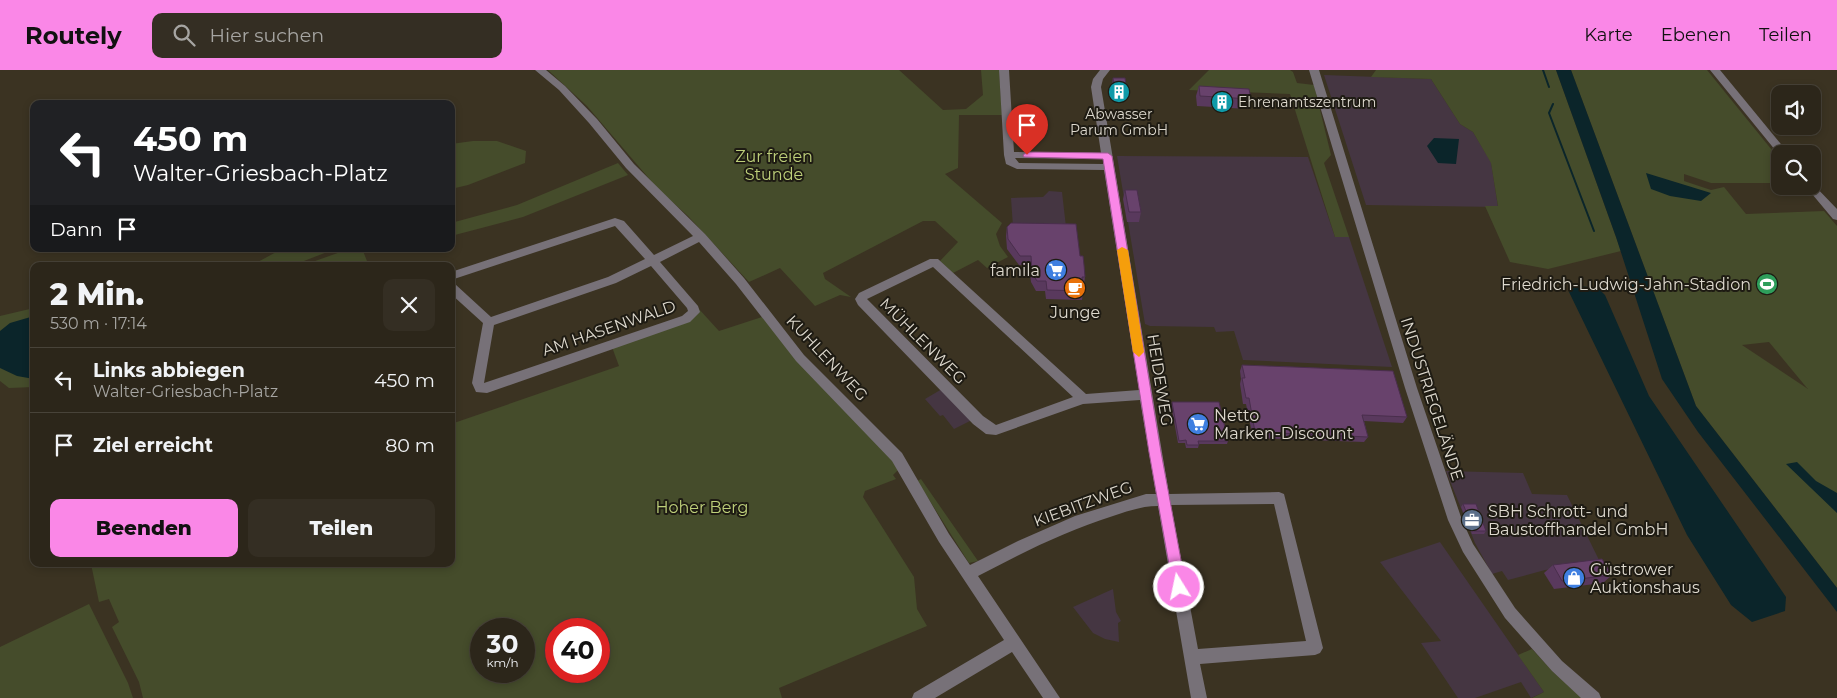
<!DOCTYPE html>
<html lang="de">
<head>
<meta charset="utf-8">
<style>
  :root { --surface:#2c261a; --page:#342e23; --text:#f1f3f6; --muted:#a6a5a2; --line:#484339; --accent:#fa87e7 }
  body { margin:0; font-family:Montserrat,sans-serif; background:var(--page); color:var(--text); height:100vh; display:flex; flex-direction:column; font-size:19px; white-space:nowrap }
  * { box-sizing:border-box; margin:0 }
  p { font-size:16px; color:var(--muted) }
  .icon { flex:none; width:28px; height:28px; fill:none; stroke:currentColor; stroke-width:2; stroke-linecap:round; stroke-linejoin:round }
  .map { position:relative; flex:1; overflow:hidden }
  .details { position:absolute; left:30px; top:192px; width:425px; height:305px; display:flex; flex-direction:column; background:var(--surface); border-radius:10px; box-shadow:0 2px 8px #0003,0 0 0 1px var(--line) }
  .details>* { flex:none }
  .guide { position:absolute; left:30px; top:30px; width:425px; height:152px; border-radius:10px; box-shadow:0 2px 8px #0003,0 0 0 1px var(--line); background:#202124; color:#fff; overflow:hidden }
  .tools { position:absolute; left:1771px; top:15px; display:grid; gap:10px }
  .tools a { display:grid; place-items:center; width:50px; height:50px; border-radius:10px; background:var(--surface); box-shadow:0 2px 8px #0003,0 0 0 1px var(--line); font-size:25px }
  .speed { position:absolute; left:470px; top:548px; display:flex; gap:10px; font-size:25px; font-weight:700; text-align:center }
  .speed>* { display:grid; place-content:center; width:65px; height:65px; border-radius:50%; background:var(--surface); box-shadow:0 2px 8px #0003,0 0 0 1px var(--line); line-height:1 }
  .speed small { font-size:12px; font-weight:400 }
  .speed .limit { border:8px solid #d22; background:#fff; color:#111 }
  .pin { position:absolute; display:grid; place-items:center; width:42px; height:42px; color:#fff; margin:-51px -21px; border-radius:50% 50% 50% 0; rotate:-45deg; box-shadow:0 0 5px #0007 }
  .pin .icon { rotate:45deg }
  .me { position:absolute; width:55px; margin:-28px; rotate:350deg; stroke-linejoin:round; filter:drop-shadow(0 0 4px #0008) }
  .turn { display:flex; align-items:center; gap:18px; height:105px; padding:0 20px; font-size:22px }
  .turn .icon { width:65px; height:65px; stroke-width:2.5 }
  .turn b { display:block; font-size:35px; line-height:42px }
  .then { display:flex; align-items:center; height:48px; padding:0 20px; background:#0003; gap:10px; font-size:19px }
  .round { display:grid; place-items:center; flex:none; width:52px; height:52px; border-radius:10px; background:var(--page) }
  .head { display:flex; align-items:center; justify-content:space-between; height:85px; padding:0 20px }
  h1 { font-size:30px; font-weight:800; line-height:38px }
  .button { display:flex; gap:10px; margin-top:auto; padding:10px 20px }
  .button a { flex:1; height:58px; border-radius:10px; background:var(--accent); color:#111; font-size:20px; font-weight:800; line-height:58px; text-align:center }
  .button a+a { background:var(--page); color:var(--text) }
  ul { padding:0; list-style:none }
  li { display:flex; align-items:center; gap:15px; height:65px; padding:0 20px; border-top:1px solid var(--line) }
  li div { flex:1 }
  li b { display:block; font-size:19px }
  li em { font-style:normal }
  header { display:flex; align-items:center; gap:30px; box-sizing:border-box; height:70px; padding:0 25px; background:var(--accent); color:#111 }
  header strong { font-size:24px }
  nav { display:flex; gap:28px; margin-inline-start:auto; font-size:18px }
  .search { width:350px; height:45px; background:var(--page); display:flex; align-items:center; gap:12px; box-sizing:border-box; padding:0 18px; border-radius:10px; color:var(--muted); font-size:19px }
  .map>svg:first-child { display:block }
</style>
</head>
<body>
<header>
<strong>Routely</strong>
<div class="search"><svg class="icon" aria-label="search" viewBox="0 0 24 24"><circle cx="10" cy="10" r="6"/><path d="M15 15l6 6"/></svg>Hier suchen</div>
<nav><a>Karte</a><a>Ebenen</a><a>Teilen</a></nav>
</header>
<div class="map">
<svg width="1837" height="628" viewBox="0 0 1837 628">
  <rect width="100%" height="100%" fill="#3b3322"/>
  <!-- industrial -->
  <path fill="#453642" d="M1324 5 1431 9 1460 54 1473 62 1491 92 1498 137 1366 135Z
    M1117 86 1308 87 1335 167H1349L1392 297 1243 290 1234 261 1216 262 1214 257 1150 256 1145 254Z
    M1049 121 1062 122 1066 157H1013L1011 128 1043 127Z
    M942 319 972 350 954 359 943 345 940 346 925 329Z
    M1446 401 1523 403 1532 424 1567 425 1600 492 1545 500 1508 510 1502 501 1492 504 1475 473Z
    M1440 472 1544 622 1531 628 1521 612 1475 628H1458L1421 573 1441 571 1380 492Z
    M1113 519 1116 542 1121 551 1118 553 1119 572 1105 569 1093 563 1073 537Z"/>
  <!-- green -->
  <path fill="#454c2b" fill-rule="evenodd" d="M548 0H899L943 40 966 39 983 25 981 0H999L1002 45H959L958 98 945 104 1002 153 996 164 1000 176 1008 187 987 198 978 190 953 203 940 191 958 172 935 151H923L823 203 825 209 851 227 840 225 815 236 780 198 749 212 688 146 658 119 587 36Z
    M1209 0H1290L1293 2 1297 13 1314 15 1331 85 1324 93 1349 167H1335L1290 24 1189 20Z
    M1376 0H1556L1621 181 1548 199 1510 192 1485 136H1498L1491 93 1473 62 1460 54 1431 9 1371 7Z
    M1571 0H1707L1780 90V113H1711L1684 104V111L1711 120 1724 117 1746 144 1824 141 1837 156V518L1696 336ZM1769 272 1807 318 1808 319 1742 275Z
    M473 71H497L526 81 525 93 468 115 451 119V74Z
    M618 93 628 105 523 147 451 166V153L517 135Z
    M282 179H335L291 196H250Z
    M349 179H373L363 181 369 196H301Z
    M34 238V317L9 318 0 311V246Z
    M698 238 719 261 762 247 881 374 899 399 893 405 896 409 865 421 863 427 914 507 917 539 927 556 779 618 782 628H143L139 612 112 557 119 552 109 529 99 532 91 494H451V354L619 296 612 277 688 251ZM481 559H524V601H481ZM556 559H599V601H556Z
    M921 409 978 491 969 493 923 420 917 411Z
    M89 534 128 613 133 628H0V577Z
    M1532 579 1553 602 1582 628H1532L1544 622 1518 585Z"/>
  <!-- water -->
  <path fill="#0b252a" d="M1556 0H1571L1696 336 1837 518V542L1698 362 1662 309 1616 167Z
    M1434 68 1459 69 1456 94 1438 93 1427 76Z
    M1646 103 1711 123 1701 131 1670 126 1651 119Z
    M1570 215 1598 218 1605 225 1649 326 1786 527 1785 541 1752 552 1731 535 1687 465 1569 222Z
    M34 246V309L17 306 0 298V261L10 253Z
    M1797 392 1816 411 1837 423V443L1786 394Z"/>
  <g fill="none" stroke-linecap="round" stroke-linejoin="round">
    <!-- stream -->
    <path stroke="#0b252a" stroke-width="2" d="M1543 0 1549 17
      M1553 34 1549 43 1594 161"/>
    <!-- minor -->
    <path fill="#777178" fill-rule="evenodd" d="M535 0H546L565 16 597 49 634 94 705 164 744 208 804 285 902 383 949 464 970 495 1018 471 1075 446 1146 424H1156L1140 330 1083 334 996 365 986 364 973 354 858 235 855 229 859 223 930 189H938L1086 324 1139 320 1104 100 1017 99 1006 94 1004 85 999 0H1009L1014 82 1101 83 1091 17 1093 9 1100 0H1110L1103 9 1101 17 1169 424 1279 422 1284 424 1323 578 1320 583 1315 585 1200 594 1207 628H1191L1158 436C1142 436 1128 441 1113 446 1065 461 1022 483 978 506L1060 628H1043L1012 582 935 628H912L914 623 1004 570 939 472 892 391 796 291 736 214 699 172 660 192 698 236 700 242 690 252 487 323 476 322 472 313 483 253 451 224V213L455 214 491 247 608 207 645 189 615 156 451 210V202L615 148 624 151 654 185 693 166 626 98 589 53 559 20ZM1015 88 1103 89V94L1019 93ZM651 196 687 238 688 241 682 246 484 313 494 255 616 213ZM933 197 1073 327 996 355 983 346 867 229ZM1274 434 1306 571 1198 579 1171 435Z
      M1309 0H1319L1417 318 1462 450 1473 474 1515 538 1562 591 1599 623 1601 628H1581L1552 601 1505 548 1463 482 1448 450 1405 318Z
      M1710 0H1720L1789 84H1780V86Z
      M1812 113 1837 139V150L1833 149 1807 118 1806 116H1812Z"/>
  </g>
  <!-- wall -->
  <path fill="#59395d" d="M1113 8 1127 23 1126 29H1114L1112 14Z
    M1199 16 1251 29 1248 39 1197 36 1196 26Z
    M1125 120 1141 142 1139 152H1127L1123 129Z
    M1007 157 1080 186 1085 207 1082 230 1046 229 1045 221H1036L1031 212 1029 195H1019L1007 179 1006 166Z
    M1242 295 1407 347 1403 353 1364 351 1368 367 1364 372 1253 368 1246 334H1243L1240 314 1241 309 1240 301Z
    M1172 332 1228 371 1227 374H1199L1198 378H1186L1185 373H1178L1171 335Z
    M1463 434 1486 461 1484 464H1472L1461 437Z
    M1553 495 1612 505 1603 513 1554 519 1544 503Z"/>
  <!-- building -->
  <path fill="#68426c" stroke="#492e4c" d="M1113 8H1125L1127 23H1115Z
    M1199 16 1249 19 1251 29 1200 26Z
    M1125 120H1137L1141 142H1129Z
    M1011 153 1076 154 1080 186H1083L1084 195 1085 207H1082L1084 221 1047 220 1046 211H1037L1032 203 1031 186H1020L1008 169 1007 157Z
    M1242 295 1393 301 1407 347 1362 345 1368 367 1255 362 1249 328H1246L1242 308H1245Z
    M1172 332H1219L1228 371H1198L1199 375H1187L1186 370 1179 371Z
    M1463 434H1476L1486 461H1474Z
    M1602 489 1612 505 1562 511 1553 495Z"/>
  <!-- route -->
  <path fill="#fa87e7" stroke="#a25896" d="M1027 82 1108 83 1112 86 1161 382 1186 517 1184 521 1179 523 1174 521 1173 517 1149 382 1103 89 1024 87 1023 85Z"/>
  <!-- slow -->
  <path fill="#f59e0b" d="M1122 177 1128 180 1144 282 1139 287 1133 282 1117 180Z"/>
  <!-- icons -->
  <defs>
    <g id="building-disc" transform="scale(1.125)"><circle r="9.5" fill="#0f9aa8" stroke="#1e1b13"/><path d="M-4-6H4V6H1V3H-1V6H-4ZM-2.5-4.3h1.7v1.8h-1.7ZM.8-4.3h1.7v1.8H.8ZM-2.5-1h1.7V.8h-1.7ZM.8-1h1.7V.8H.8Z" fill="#fff"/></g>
    <g id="supermarket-disc" transform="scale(1.125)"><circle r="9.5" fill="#3f7fe0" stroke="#1e1b13"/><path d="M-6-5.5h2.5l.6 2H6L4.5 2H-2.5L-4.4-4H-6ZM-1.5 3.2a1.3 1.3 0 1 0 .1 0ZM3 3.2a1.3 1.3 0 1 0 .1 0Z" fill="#fff"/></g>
    <g id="stadium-disc" transform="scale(1.125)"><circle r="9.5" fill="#2e9e5b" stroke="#1e1b13"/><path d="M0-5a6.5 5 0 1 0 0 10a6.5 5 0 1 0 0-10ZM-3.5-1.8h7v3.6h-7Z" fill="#fff"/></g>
    <g id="cafe-disc" transform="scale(1.125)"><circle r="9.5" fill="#e8710a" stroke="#1e1b13"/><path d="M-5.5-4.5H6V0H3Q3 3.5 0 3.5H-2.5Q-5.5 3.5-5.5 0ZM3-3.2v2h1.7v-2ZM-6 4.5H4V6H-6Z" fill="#fff"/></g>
    <g id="office-disc" transform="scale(1.125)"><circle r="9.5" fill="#5c6f8a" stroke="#1e1b13"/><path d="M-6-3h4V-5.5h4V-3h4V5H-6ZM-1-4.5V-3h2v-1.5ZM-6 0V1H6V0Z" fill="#fff"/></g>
    <g id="shop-disc" transform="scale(1.125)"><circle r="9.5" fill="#3f7fe0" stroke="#1e1b13"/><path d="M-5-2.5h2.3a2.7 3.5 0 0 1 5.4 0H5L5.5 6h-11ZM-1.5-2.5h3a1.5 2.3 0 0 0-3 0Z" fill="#fff"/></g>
  </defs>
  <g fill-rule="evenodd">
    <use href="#building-disc" x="1119" y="22"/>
    <use href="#building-disc" x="1222" y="32"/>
    <use href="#supermarket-disc" x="1056" y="200"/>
    <use href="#stadium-disc" x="1767" y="214"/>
    <use href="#cafe-disc" x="1075" y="218"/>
    <use href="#supermarket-disc" x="1198" y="354"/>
    <use href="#office-disc" x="1472" y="450"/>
    <use href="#shop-disc" x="1574" y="508"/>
  </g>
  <g text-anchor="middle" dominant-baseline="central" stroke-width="4" stroke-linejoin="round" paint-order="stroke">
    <!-- far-poi labels -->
    <g font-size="14" fill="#ded9ce" stroke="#1e1b13" text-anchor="start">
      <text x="1238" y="32">Ehrenamtszentrum</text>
      <text x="1119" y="44" text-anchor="middle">Abwasser<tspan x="1119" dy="16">Parum GmbH</tspan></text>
    </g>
    <!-- park labels -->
    <g font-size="16" fill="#bed07a" stroke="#1e1b13">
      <text x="774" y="86">Zur freien<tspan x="774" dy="18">Stunde</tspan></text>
      <text x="702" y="437">Hoher Berg</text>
    </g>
    <!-- poi labels -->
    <g font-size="16" fill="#ded9ce" stroke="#1e1b13" text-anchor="start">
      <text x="1040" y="200" text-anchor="end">famila</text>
      <text x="1751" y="214" text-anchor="end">Friedrich-Ludwig-Jahn-Stadion</text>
      <text x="1075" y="242" text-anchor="middle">Junge</text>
      <text x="1214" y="345">Netto<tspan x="1214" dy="18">Marken-Discount</tspan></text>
      <text x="1488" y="441">SBH Schrott- und<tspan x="1488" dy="18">Baustoffhandel GmbH</tspan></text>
      <text x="1590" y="499">Güstrower<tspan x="1590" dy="18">Auktionshaus</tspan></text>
    </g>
    <!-- street labels -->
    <g font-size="16" fill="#ded9ce" stroke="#1e1b13">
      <text transform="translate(609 258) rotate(-19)">AM HASENWALD</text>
      <text transform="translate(923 271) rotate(45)">MÜHLENWEG</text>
      <text transform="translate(827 288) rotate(47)">KUHLENWEG</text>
      <text transform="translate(1160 310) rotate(81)">HEIDEWEG</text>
      <text transform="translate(1432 329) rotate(72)">INDUSTRIEGELÄNDE</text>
      <text transform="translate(1083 434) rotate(-20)">KIEBITZWEG</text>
    </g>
  </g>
</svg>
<div class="tools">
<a><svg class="icon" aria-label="sound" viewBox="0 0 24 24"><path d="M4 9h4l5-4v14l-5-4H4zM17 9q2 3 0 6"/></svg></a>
<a><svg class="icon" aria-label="search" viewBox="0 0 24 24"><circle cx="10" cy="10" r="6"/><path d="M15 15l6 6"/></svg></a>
</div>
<div class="speed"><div>30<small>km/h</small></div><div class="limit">40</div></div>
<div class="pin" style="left:1027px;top:85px;background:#d93025"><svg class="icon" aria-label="arrive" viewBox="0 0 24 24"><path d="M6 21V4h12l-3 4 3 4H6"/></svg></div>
<svg class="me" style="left:1179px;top:517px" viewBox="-20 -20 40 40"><circle r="17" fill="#fa87e7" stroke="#fff" stroke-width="3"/><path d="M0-11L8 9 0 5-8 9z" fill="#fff"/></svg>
<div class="guide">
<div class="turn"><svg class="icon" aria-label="left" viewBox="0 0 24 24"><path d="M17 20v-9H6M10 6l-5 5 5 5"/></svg><div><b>450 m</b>Walter-Griesbach-Platz</div></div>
<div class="then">Dann<svg class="icon" aria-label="arrive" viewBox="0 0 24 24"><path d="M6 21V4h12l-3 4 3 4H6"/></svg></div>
</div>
<section class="details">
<div class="head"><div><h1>2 Min.</h1><p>530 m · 17:14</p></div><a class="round"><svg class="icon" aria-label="close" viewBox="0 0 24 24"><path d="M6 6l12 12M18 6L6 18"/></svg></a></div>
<ul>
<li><svg class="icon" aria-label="left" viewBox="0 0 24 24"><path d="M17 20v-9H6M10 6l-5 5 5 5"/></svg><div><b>Links abbiegen</b><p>Walter-Griesbach-Platz</p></div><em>450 m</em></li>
<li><svg class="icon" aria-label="arrive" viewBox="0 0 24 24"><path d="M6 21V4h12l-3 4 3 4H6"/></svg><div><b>Ziel erreicht</b></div><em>80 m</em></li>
</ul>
<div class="button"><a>Beenden</a><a>Teilen</a></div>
</section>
</div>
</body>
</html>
